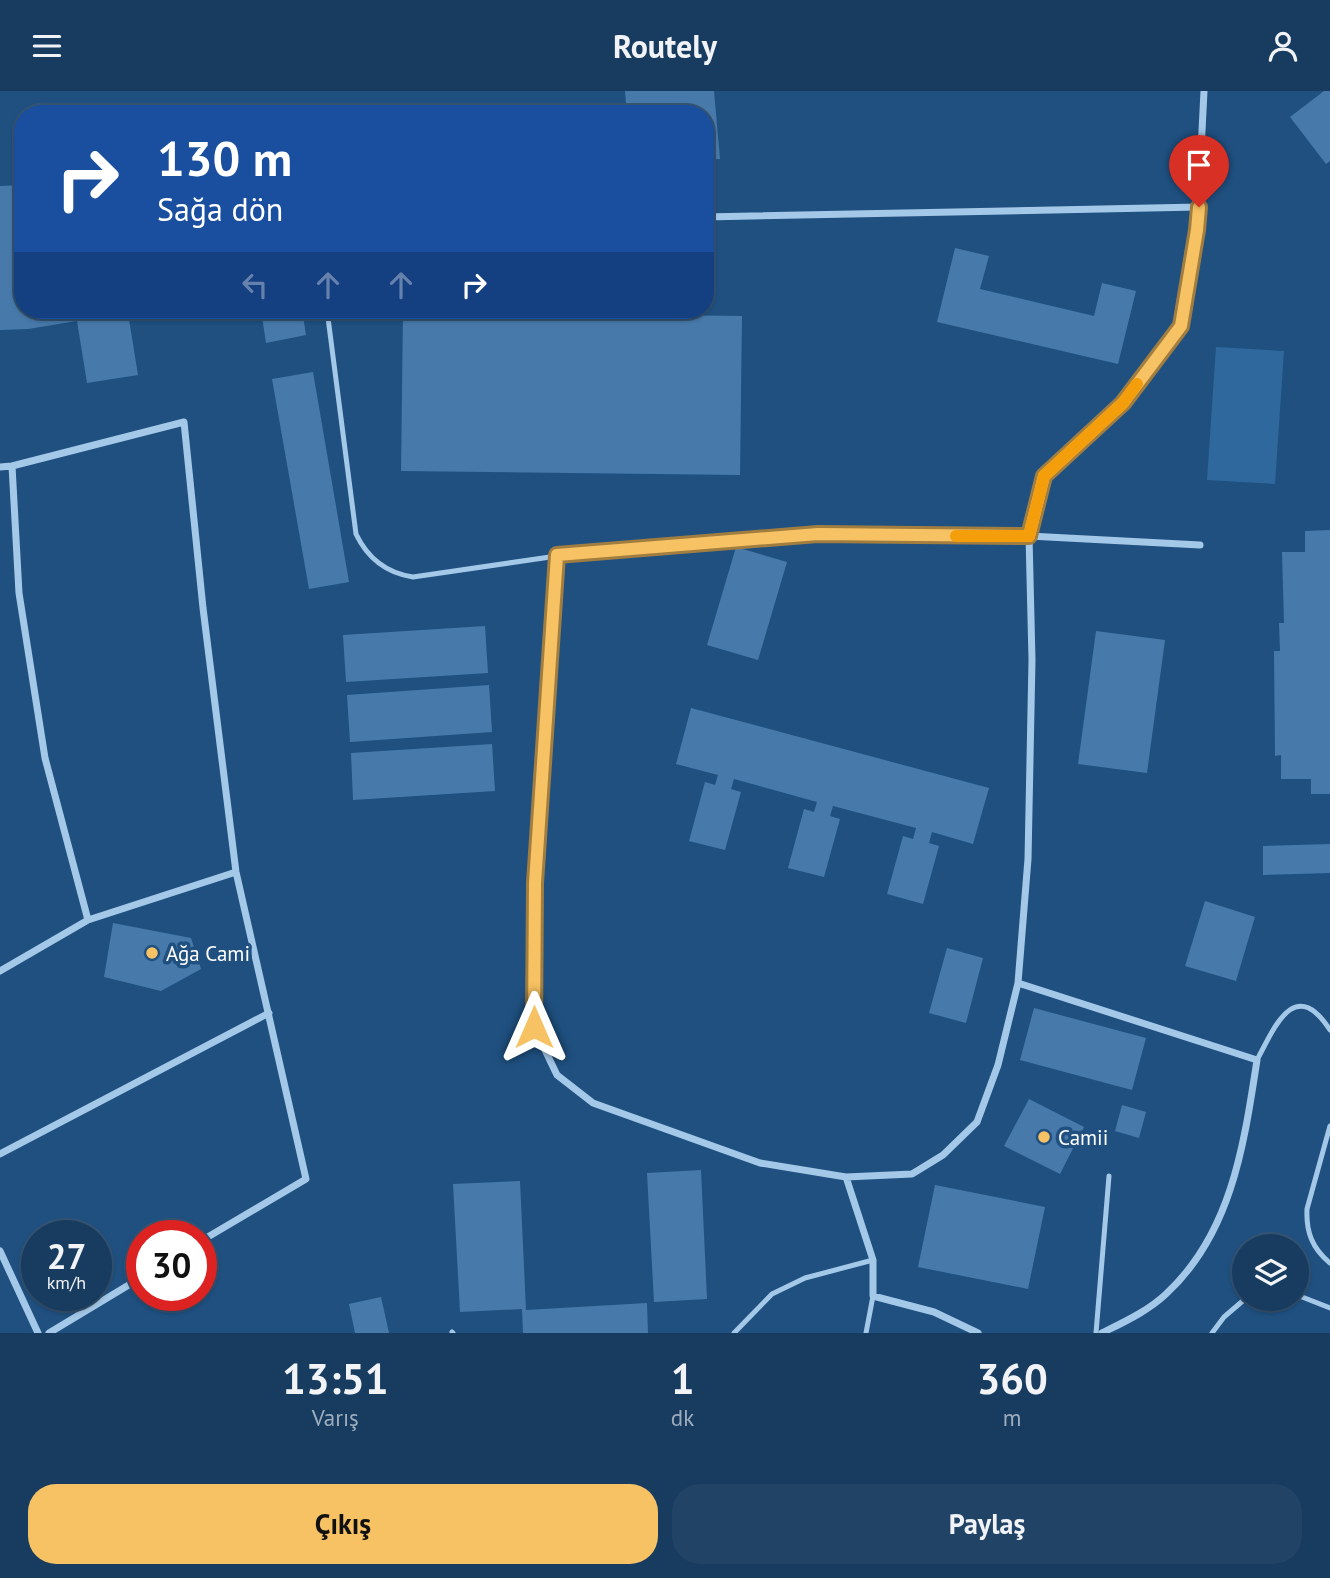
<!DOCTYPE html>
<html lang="tr">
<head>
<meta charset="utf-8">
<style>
  :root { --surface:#173c60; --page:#204366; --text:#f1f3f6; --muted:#9eadbd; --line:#365675; --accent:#f7c263 }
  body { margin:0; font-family:"PT Sans",sans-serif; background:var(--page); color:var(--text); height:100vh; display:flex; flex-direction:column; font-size:26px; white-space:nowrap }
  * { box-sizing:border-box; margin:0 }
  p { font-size:23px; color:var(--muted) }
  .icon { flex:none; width:38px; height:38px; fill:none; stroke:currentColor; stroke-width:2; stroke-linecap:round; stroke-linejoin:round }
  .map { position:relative; height:1242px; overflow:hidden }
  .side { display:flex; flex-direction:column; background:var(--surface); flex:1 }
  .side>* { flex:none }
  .banner { position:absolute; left:14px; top:14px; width:700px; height:214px; border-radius:28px; box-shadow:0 2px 5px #0004,0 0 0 2px var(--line); background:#1a4fa0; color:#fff; overflow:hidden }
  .controls { position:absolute; left:1232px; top:1143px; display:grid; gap:14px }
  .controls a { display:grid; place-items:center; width:77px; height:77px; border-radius:50%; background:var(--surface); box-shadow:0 2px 5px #0004,0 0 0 2px var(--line); font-size:35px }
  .speed { position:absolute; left:21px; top:1129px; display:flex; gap:14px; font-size:35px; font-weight:700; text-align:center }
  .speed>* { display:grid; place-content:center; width:91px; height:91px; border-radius:50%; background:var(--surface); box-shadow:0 2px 5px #0004,0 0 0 2px var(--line); line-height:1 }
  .speed small { font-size:18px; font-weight:400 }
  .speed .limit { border:10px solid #d22; background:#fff; color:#111 }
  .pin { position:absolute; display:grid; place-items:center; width:60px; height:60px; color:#fff; margin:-72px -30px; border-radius:50% 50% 50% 0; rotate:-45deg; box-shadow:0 0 7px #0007 }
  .pin .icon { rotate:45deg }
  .me { position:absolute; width:77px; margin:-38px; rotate:0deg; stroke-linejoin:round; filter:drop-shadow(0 0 5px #0008) }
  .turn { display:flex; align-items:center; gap:24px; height:147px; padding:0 28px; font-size:32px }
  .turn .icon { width:91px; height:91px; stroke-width:2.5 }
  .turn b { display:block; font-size:49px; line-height:60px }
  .lanes { display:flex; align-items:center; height:66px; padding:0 28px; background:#0003; justify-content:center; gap:35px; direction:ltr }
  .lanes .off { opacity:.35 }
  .eta { display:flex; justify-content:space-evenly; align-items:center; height:119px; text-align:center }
  .eta b { font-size:42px; font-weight:700; line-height:49px }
  .button { display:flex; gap:14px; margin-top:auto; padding:14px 28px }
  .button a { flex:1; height:80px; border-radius:28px; background:var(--accent); color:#111; font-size:28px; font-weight:700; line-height:80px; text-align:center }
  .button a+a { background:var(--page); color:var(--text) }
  header { display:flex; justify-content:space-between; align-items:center; height:91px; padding:0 28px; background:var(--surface); font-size:32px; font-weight:700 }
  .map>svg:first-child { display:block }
</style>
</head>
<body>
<header><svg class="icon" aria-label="menu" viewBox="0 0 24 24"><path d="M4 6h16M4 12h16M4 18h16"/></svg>Routely<svg class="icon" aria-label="person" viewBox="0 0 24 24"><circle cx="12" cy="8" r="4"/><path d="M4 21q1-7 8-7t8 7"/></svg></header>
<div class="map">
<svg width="1330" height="1242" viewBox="0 0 1330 1242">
  <rect width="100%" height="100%" fill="#1f5080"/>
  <!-- pitch -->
  <path fill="#2e689d" d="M1216 256 1284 260 1275 393 1207 389Z"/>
  <!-- building -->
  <path fill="#477aaa" d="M625 0H714L720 68 705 69V23H627Z
    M1324 0H1330V70L1326 73 1290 26Z
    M23 94V219H103L104 226 128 222 138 284 87 292 77 230 28 238 0 239V95Z
    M955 157 989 165 980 198 1094 225 1102 192 1136 200 1118 273 937 231Z
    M261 219H302L306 244 266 252Z
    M403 221 742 225 740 384 401 380Z
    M313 281 349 491 309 498 272 288Z
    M1330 439V703H1311V688H1281V664L1275 665 1274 560H1280L1279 532H1284L1282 461H1305V440Z
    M736 456 787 471 758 569 707 554Z
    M485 535 488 582 346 591 343 544Z
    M1096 540 1165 549 1147 682 1078 673Z
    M489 594 492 641 350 651 347 604Z
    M691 617 989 697 973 753 932 741 929 752 939 755 923 813 887 803 903 745 913 748 916 737 833 715 830 725 840 728 824 786 788 777 804 718 814 721 817 711 734 688 731 698 741 701 725 759 689 750 705 691 715 694 718 684 676 673Z
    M492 653 495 700 353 709 351 662Z
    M1330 753V782L1263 784V755Z
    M1205 810 1255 826 1236 890 1185 875Z
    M113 832 191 847 201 878 161 900 104 886Z
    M947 857 983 867 966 932 929 922Z
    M1034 917 1146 947 1132 999 1020 969Z
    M1029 1008 1084 1036 1060 1083 1004 1055Z
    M1122 1014 1146 1021 1139 1047 1115 1040Z
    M701 1079 707 1208 654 1211 647 1082Z
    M520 1090 526 1219 647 1212 648 1242H523L522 1218 460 1221 453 1093Z
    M935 1094 1045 1116 1028 1198 918 1176Z
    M381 1206 389 1242H355L349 1213Z"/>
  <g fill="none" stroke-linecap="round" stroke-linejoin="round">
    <!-- lane -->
    <path stroke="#a4c8e8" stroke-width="5" d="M327 219 356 443C368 468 386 482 413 486L557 465
      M1257 969C1275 935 1295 885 1330 939
      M1330 1035 1307 1118C1306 1141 1312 1157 1330 1172
      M1297 1204 1330 1217
      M452 1241 453 1242
      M734 1242 772 1203 805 1187 873 1169
      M866 1242 873 1205
      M1096 1242 1109 1085
      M1212 1242 1224 1226 1245 1208"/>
    <!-- street -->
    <path stroke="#a4c8e8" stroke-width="7" d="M705 126 1199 116
      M12 375 19 502 45 667 88 829
      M0 376 12 375 184 331 203 517 236 781 306 1088 201 1150
      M1200 454 1029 445 818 443 557 465 535 792 534 936 557 984 593 1012 760 1072 846 1086 912 1083 943 1064 977 1031 998 974 1018 892 1028 768 1032 569 1029 445 1044 385 1123 312 1181 235 1197 139 1204 0
      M0 880 88 829 236 781
      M1018 892 1257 969C1244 1053 1232 1142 1166 1203 1148 1220 1124 1231 1102 1242
      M0 1063 269 922
      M846 1086 873 1169V1205L934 1221 978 1242
      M0 1160 38 1242
      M49 1242 142 1186"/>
  </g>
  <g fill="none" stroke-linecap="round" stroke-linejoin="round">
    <!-- route casing -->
    <g stroke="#a17e40" stroke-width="18">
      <path id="route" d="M534 936 535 792 557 464 818 443 1029 445 1044 385 1123 312 1181 235 1197 139 1199 116"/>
    </g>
    <!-- route -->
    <use href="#route" stroke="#f7c263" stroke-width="12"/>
    <!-- slow -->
    <path stroke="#f59e0b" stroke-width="12" d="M956 445H1029L1044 385 1123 312 1137 293"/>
  </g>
  <!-- markers -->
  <g fill="#f7c263" stroke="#1f5080" stroke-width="2.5">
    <circle cx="152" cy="862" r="7"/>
    <circle cx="1044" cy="1046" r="7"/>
  </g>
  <g text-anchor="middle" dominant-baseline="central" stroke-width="7" stroke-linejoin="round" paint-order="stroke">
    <!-- poi labels -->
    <g font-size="21" fill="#fff" stroke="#1f5080" text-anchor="start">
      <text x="166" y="862">Ağa Cami</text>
      <text x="1058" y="1046">Camii</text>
    </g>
  </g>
</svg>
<div class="controls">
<a><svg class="icon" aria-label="layers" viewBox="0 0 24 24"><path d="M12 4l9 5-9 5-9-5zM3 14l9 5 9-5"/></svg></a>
</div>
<div class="speed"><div>27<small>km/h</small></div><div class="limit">30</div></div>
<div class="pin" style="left:1199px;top:116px;background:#d93025"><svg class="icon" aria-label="arrive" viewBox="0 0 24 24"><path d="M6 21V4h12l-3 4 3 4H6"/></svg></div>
<svg class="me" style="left:534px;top:936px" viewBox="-20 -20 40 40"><path d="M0-17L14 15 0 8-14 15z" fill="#f7c263" stroke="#fff" stroke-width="4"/></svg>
<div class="banner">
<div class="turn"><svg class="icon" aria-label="right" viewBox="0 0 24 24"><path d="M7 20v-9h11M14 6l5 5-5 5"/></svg><div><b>130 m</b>Sağa dön</div></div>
<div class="lanes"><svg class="icon off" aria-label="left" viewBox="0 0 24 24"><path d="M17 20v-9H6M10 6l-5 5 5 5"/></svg><svg class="icon off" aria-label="ahead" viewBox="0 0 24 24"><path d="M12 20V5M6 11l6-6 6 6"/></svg><svg class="icon off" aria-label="ahead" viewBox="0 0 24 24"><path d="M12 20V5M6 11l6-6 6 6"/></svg><svg class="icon" aria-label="right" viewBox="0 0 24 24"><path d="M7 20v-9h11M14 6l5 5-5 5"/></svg></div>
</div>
</div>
<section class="side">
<div class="eta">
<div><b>13:51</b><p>Varış</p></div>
<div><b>1</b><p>dk</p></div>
<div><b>360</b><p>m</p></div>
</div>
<div class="button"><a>Çıkış</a><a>Paylaş</a></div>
</section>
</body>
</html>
